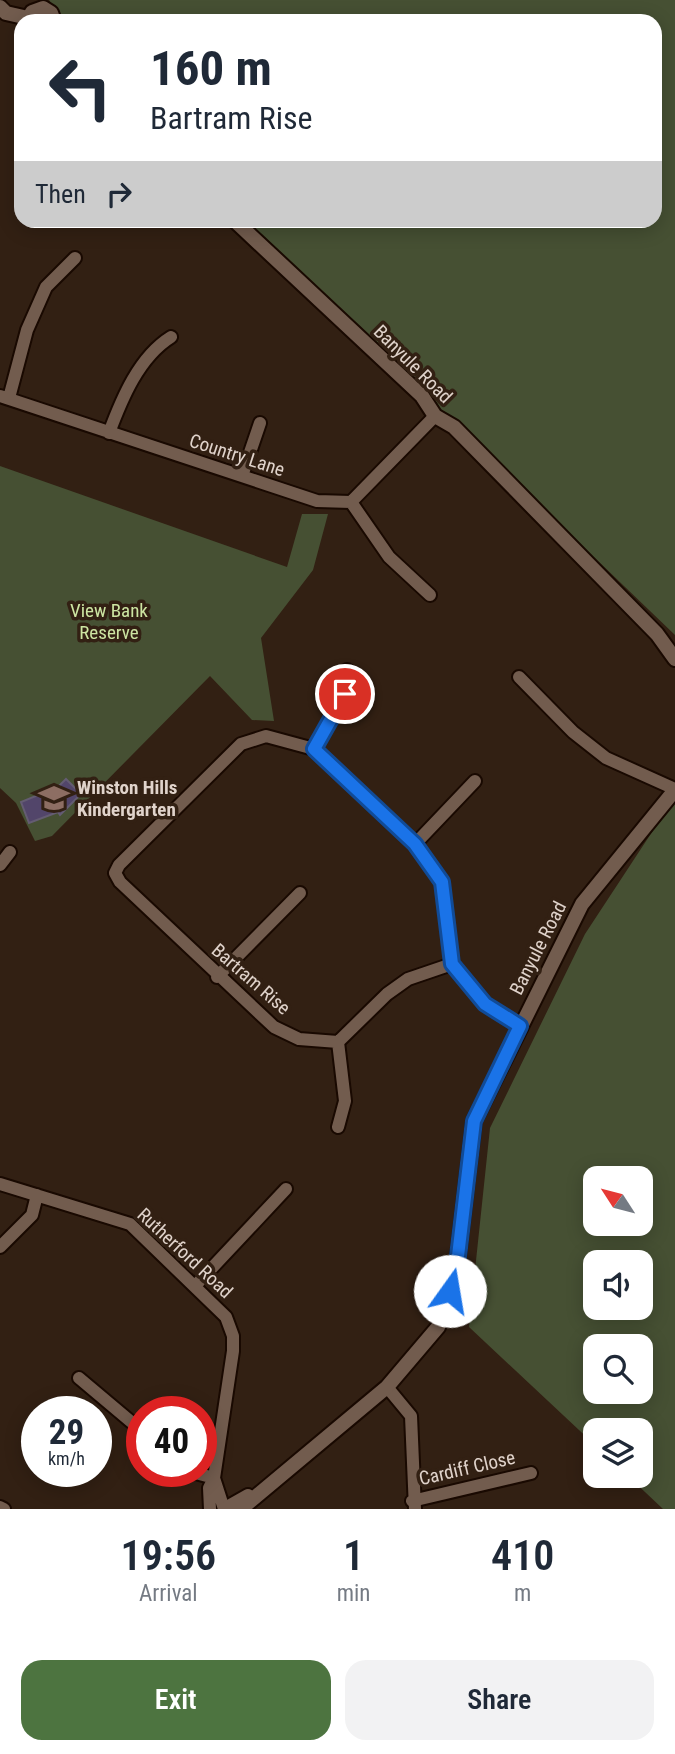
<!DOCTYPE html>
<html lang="en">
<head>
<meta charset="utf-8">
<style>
  :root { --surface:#fff; --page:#f2f2f3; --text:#1f2937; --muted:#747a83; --accent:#4d7440 }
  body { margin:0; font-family:"Roboto Condensed",sans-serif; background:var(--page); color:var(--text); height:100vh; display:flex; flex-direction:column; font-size:26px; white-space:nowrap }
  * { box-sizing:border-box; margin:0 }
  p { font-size:23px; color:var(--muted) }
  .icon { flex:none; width:38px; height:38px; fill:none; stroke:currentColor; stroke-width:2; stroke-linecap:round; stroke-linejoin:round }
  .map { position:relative; height:1509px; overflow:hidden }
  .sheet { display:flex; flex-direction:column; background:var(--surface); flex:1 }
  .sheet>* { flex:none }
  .banner { position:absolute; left:14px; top:14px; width:648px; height:214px; border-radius:21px; box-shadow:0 4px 18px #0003; background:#fff; color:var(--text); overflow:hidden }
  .needle { width:46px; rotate:306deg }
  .fabs { position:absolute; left:583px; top:1166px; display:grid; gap:14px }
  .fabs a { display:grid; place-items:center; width:70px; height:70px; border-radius:14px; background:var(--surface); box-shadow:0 4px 18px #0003; font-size:35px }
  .speed { position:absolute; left:21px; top:1396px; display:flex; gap:14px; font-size:35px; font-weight:700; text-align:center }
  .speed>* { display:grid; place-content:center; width:91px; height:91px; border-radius:50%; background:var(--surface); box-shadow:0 4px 18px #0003; line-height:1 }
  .speed small { font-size:18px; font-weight:400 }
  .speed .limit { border:10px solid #d22; background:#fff; color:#111 }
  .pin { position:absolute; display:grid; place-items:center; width:60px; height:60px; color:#fff; margin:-30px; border:4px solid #fff; border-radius:50%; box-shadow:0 2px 7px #0007 }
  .me { position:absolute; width:77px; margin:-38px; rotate:13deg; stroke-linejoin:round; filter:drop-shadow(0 0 5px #0008) }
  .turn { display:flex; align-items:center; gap:24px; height:147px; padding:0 21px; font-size:32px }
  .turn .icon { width:91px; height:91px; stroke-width:2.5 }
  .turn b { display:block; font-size:49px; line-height:60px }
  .then { display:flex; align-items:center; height:66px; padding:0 21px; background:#0003; gap:14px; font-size:26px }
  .eta { display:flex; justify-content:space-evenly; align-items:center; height:119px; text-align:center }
  .eta b { font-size:42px; font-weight:600; line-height:49px }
  .primary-button { display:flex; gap:14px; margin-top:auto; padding:14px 21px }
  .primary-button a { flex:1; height:80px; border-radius:21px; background:var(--accent); color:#fff; font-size:28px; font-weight:600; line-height:80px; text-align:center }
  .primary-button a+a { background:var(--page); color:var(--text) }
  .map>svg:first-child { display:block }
</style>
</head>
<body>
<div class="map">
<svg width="675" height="1509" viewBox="0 0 675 1509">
  <rect width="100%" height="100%" fill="#322013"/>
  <!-- green -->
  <path fill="#465033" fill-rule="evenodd" d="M49 0H675V635L244 221 654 220V21H63Z
    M0 466 287 567 302 514H328L313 570 261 638 274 721 252 720 210 676 52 836 35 841 16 803 0 788Z
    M675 797V1509H663L627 1475H640V1430H595V1445L469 1327 490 1128 585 934ZM595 1178H640V1223H595ZM595 1262H640V1307H595ZM595 1346H640V1391H595Z"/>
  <!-- building -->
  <path fill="#52456a" stroke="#645c72" stroke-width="2" d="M66 779 81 794 60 815 58 812 29 823 21 802 58 787Z"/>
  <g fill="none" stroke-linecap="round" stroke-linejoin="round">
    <!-- minor casing -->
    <g stroke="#190901" stroke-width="16">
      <path id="minor" d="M0 396 317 501 351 502 435 416
        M9 398 27 330 46 287 75 258
        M109 433C122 398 139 357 171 337
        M242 476 260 423
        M351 502 389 557 430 595
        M519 677 573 732 606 758 675 789
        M314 749 345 694 347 670
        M415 844 475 781
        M0 865 10 852
        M452 964 408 979 387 994 338 1042 299 1039 274 1027 120 882 115 873 119 865 241 744 266 736 314 749 415 844 442 882 452 964 485 1004 520 1026
        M217 977 300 893
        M338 1127 345 1101 338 1042
        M0 1184 130 1224 226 1317 233 1336V1351L214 1478 209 1488 210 1509
        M0 1247 32 1215 37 1195
        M195 1286 286 1189
        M79 1378 142 1431
        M387 1387 411 1416 415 1509
        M192 1472 214 1478
        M214 1478 224 1509
        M412 1501 531 1473
        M0 1507 4 1509"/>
    </g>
    <!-- tertiary casing -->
    <g stroke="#190901" stroke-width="18">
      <path id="tertiary" d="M0 7 6 13 28 18
        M28 21 32 12 43 8 51 13 54 21
        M234 220 422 396 435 416 454 427 657 634 675 659
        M225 1509 248 1496
        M241 1509 387 1387 438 1327 456 1273 474 1121 582 904 675 790"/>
    </g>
    <!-- minor -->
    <use href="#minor" stroke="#725c4e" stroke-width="12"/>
    <!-- tertiary -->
    <use href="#tertiary" stroke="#725c4e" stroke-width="14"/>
  </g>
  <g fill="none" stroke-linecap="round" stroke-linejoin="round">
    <!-- route casing -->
    <g stroke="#114b97" stroke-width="18">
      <path id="route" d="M345 694 314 749 415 844 442 882 452 964 485 1004 520 1026 474 1121 456 1273 450 1291"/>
    </g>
    <!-- route -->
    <use href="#route" stroke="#1a73e8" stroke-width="12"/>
  </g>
  <!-- icons -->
  <defs>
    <g id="school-bare" transform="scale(2.415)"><path d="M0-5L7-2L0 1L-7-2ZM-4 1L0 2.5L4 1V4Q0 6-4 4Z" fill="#8d6e63" stroke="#322013" stroke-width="2.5" paint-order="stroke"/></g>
  </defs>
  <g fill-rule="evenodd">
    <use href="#school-bare" x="54" y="798"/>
  </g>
  <g text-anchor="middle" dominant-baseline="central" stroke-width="7" stroke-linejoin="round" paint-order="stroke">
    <!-- street labels -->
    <g font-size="19" fill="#e0d3cb" stroke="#322013">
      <text transform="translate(413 364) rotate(45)">Banyule Road</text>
      <text transform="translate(237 455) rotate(18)">Country Lane</text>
      <text transform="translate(538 948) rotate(-63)">Banyule Road</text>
      <text transform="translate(251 979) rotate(41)">Bartram Rise</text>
      <text transform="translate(185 1253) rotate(43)">Rutherford Road</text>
      <text transform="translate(467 1468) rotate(-13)">Cardiff Close</text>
    </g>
    <!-- park labels -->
    <g font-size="19" fill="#cde5a2" stroke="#322013">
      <text x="109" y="610">View Bank<tspan x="109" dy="22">Reserve</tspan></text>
    </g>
    <!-- poi labels -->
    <g font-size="19" font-weight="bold" fill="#e0d3cb" stroke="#322013" text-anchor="start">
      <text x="77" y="787">Winston Hills<tspan x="77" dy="22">Kindergarten</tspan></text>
    </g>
  </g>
</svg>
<div class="fabs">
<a><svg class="needle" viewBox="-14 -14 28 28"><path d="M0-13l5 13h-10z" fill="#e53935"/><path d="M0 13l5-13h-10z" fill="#747a83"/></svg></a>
<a><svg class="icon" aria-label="sound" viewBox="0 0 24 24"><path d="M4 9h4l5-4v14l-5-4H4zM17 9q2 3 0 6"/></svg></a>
<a><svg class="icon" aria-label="search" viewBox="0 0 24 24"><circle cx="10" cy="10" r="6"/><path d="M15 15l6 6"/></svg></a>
<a><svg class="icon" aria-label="layers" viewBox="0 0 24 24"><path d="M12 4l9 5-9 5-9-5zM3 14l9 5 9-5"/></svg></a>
</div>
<div class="speed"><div>29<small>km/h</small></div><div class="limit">40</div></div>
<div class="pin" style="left:345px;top:694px;background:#d93025"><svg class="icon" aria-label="arrive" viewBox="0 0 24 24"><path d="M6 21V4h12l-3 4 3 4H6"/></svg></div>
<svg class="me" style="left:450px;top:1291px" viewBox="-20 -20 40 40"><circle r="19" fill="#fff"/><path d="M0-13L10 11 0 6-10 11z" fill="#1a73e8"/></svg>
<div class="banner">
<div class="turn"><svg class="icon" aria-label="left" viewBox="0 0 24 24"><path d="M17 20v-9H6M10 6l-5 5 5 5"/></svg><div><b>160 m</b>Bartram Rise</div></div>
<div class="then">Then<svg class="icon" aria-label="right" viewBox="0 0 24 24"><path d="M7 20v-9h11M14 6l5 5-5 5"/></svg></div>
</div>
</div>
<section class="sheet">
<div class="eta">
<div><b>19:56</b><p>Arrival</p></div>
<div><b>1</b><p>min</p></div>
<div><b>410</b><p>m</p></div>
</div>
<div class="primary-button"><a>Exit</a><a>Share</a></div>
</section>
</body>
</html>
